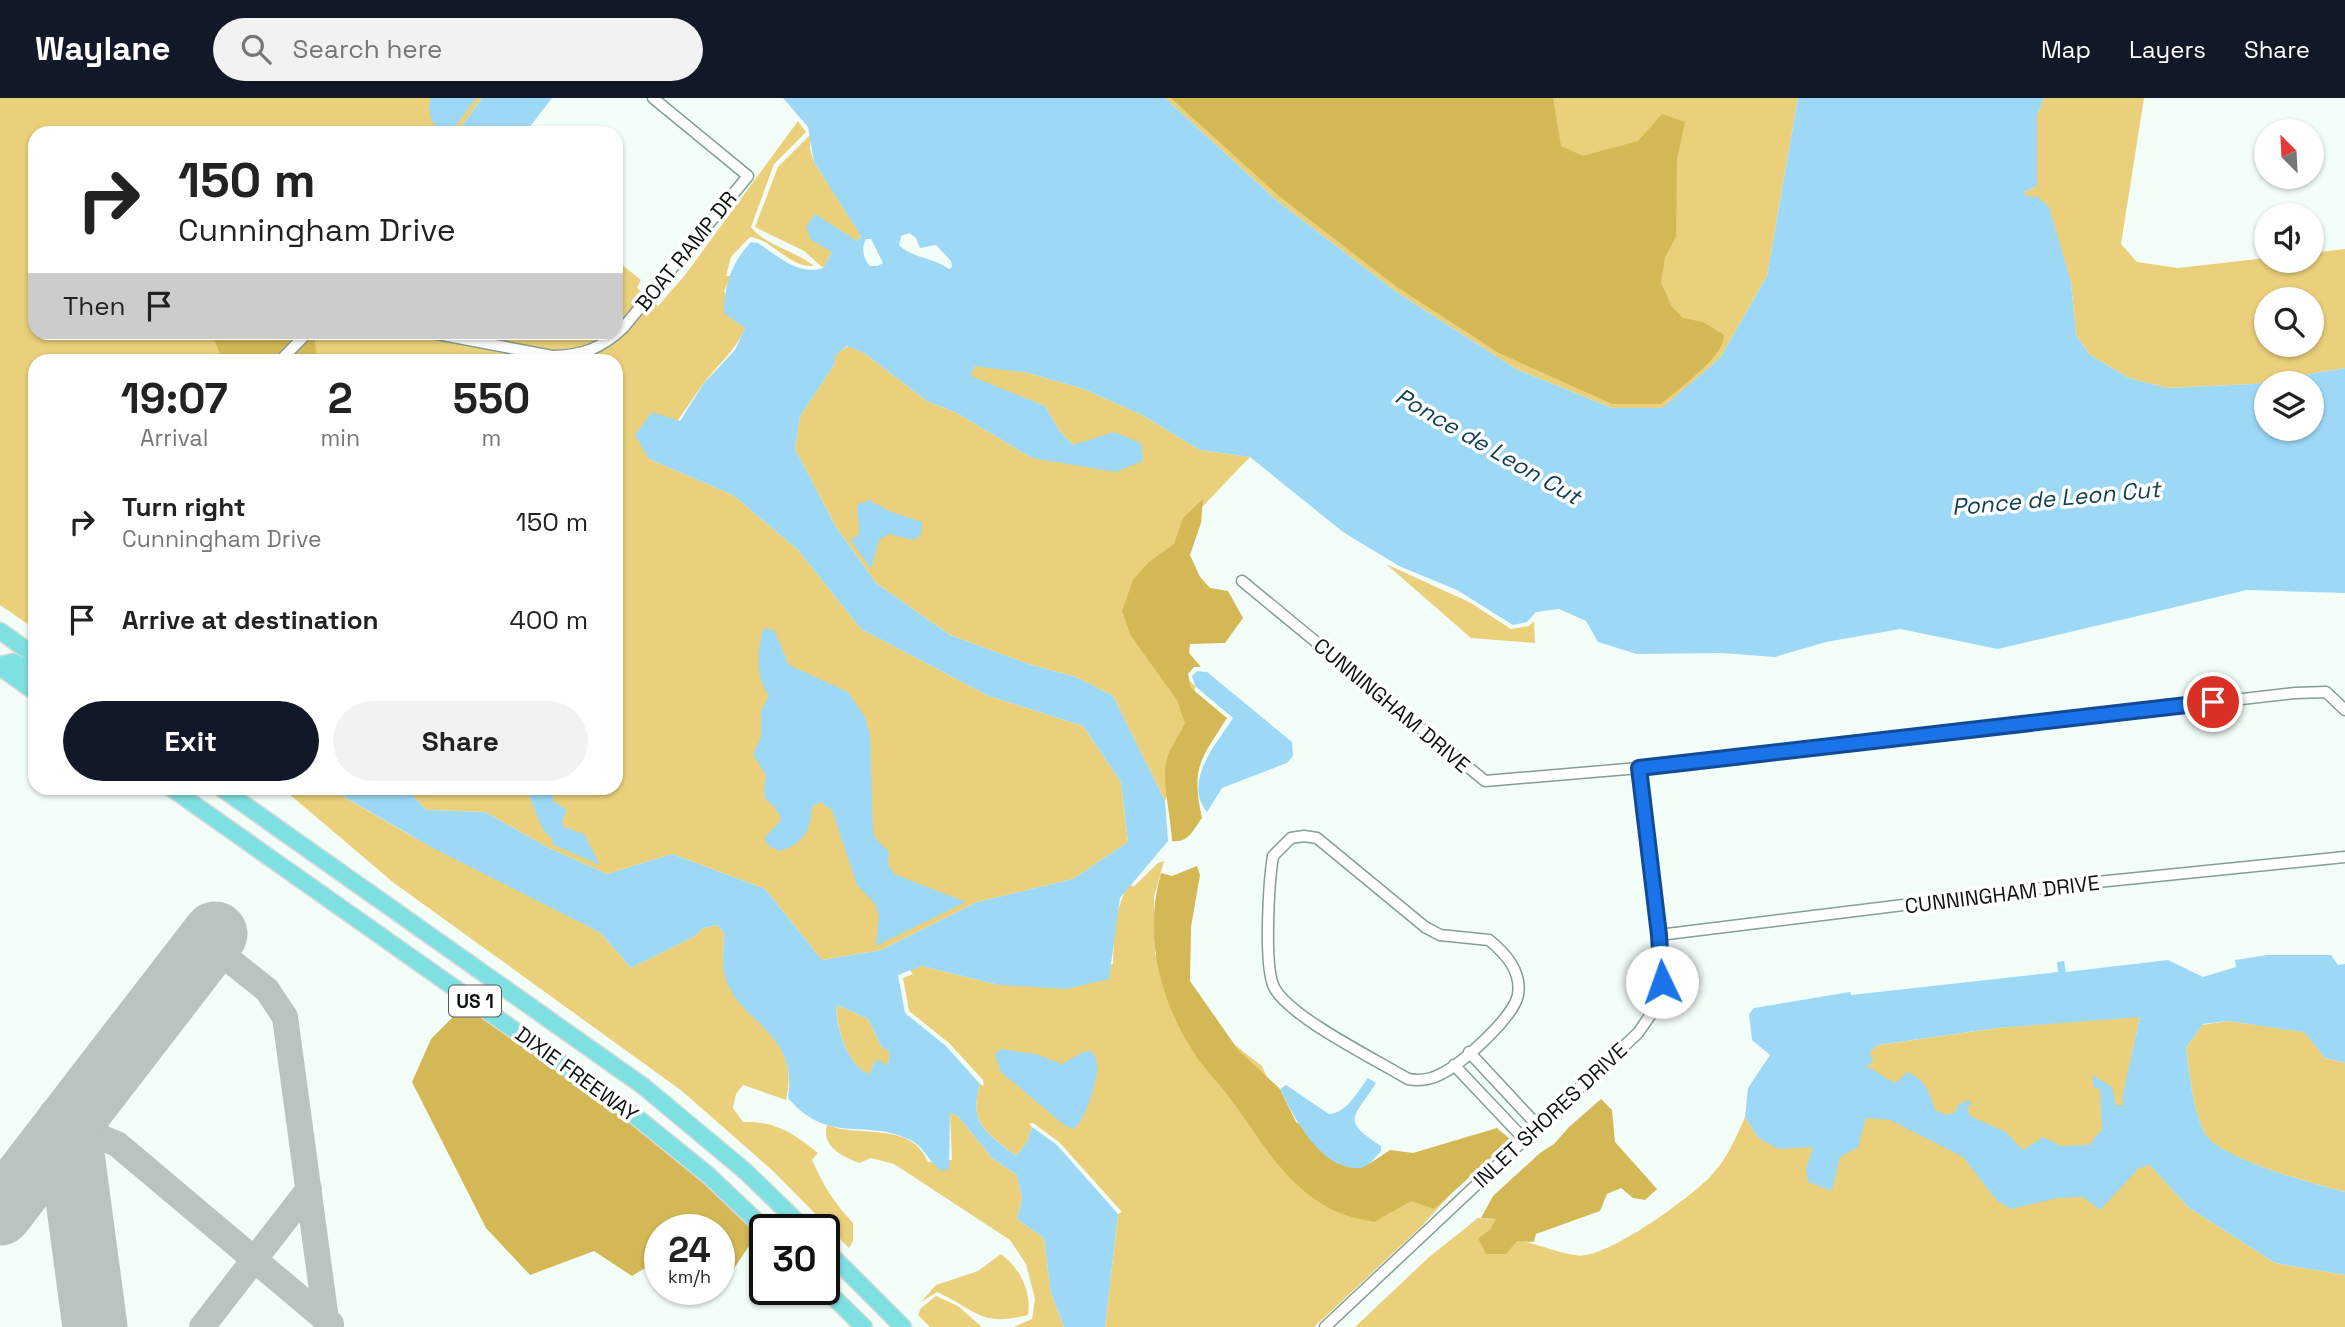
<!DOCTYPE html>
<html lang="en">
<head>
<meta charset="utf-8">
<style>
  :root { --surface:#fff; --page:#f2f2f2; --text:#222; --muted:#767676; --accent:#111827 }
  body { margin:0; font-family:"Space Grotesk",sans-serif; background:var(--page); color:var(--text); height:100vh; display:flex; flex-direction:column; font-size:26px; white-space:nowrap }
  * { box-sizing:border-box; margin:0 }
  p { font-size:23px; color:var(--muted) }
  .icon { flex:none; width:38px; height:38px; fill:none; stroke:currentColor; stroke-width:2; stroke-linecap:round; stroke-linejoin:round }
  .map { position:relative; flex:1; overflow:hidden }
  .details { position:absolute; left:28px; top:256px; width:595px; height:441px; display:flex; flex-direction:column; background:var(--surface); border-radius:21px; box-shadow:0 2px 5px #0004 }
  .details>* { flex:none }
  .guide { position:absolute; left:28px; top:28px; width:595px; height:214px; border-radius:21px; box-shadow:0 2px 5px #0004; background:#fff; color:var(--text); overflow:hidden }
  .needle { width:46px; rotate:336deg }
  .controls { position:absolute; left:2254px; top:21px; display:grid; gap:14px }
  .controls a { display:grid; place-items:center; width:70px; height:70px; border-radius:50%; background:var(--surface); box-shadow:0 2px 5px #0004; font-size:35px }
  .speed { position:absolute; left:644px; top:1116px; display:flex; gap:14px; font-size:35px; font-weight:700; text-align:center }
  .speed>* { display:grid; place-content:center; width:91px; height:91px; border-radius:50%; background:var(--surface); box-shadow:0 2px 5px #0004; line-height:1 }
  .speed small { font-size:18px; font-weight:400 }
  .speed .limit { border:4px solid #111; border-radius:10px; background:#fff; color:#111 }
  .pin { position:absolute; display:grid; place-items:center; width:60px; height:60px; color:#fff; margin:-30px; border:4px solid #fff; border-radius:50%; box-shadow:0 2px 7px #0007 }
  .me { position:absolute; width:77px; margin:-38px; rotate:357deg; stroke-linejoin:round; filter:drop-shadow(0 0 5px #0008) }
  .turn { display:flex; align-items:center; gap:24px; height:147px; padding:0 35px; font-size:32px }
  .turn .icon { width:91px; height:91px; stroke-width:2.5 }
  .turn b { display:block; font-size:49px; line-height:60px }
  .then { display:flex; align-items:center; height:66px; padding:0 35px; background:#0003; gap:14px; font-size:26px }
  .eta { display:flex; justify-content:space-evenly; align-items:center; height:119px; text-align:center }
  .eta b { font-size:42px; font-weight:800; line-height:49px }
  .primary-button { display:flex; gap:14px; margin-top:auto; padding:14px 35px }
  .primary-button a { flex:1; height:80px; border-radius:42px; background:var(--accent); color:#fff; font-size:28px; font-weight:800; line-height:80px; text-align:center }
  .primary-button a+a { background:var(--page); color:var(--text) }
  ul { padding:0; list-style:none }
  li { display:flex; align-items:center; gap:21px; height:98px; padding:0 35px }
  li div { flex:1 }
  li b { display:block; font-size:26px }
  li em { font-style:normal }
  header { display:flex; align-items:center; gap:42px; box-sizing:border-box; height:98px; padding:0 35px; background:var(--accent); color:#fff }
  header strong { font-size:33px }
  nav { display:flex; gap:38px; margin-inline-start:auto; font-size:24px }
  .search { width:490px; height:63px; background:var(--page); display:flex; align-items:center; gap:18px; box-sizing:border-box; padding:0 24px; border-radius:38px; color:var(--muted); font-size:26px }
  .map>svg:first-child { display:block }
</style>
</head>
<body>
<header>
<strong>Waylane</strong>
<div class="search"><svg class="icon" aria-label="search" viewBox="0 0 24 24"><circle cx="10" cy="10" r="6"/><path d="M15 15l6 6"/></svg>Search here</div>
<nav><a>Map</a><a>Layers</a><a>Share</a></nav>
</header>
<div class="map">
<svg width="2345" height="1229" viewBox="0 0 2345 1229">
  <rect width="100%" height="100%" fill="#f3fef8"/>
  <!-- green -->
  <path fill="#ead07b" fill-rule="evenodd" d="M0 0H482L457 35H35V234L290 235 265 262H35V531L0 507Z
    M1165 0H1798L1767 178 1720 260 1663 310H1612L1516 271 1395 193 1276 102Z
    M2044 0H2144L2121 146 2137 164 2178 170 2266 160V163H2312V155L2345 151V270L2254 286 2167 290 2129 280 2090 257 2076 237 2071 184 2024 94 2037 88V17ZM2266 201H2312V247H2266Z
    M798 23 806 34 774 66 751 129C764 147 796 153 814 168 789 170 774 142 750 139L731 159 726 178H731L724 193 745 230C735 254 718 266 703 286 685 311 669 337 649 361L733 397 798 452 861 531 989 598 1083 628 1121 684 1128 744 1073 781 977 804 881 852 822 862 765 791 672 756 607 776 549 750 485 714 426 712 406 690H616V262H298L314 247V235L616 234V162L641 182 637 190 658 208 685 177Z
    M811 36 810 51 814 64 861 137 857 143 815 117 832 154 823 170 804 153 755 129 778 69Z
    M848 248 864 255 927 303 957 315 1032 360 1114 334 1073 347 1059 332 1045 308 970 279 974 267 1028 275 1084 291 1142 317 1200 352 1250 359 1202 409 1183 437 1176 570 1195 588C1193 631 1182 664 1165 703L1113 598 1076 579 1028 566 950 537 876 485 836 429 795 351 800 318 834 267 835 257Z
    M1386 466 1471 505 1511 531 1529 528 1534 523 1535 545 1471 540Z
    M282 690H329L406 735 601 835 631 870 695 838 703 830 717 827 724 835C724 847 722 862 725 874 735 927 803 931 786 1002L743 987 736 996 733 1010 743 1024C776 1023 793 1035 818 1055L812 1062C823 1087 835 1106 853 1125V1143L849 1150 773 1073 682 993 394 785Z
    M1164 763 1154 799 1155 856 1218 934 1262 968 1297 1048 1348 1084 1498 1044 1420 1130 1314 1229H1105L1118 1116 1122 1114 1059 1044 1033 1025 1029 1026 1032 1029 1027 1044 1016 1058C987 1034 968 1026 980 986L984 988 983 982 949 945 909 913 903 880 913 876 910 872 922 868 999 887 1113 866C1114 837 1114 810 1130 785L1133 789 1158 765Z
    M837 907 868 921 881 948 891 955 888 967 874 964 870 977C848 970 835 927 837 907Z
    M2140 918 2123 1000 2136 1051 2188 1109 2275 1165 2345 1177V1229H1355L1428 1160 1478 1120 1497 1121 1491 1132 1479 1140 1511 1150 1517 1142C1537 1145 1570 1160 1586 1157 1619 1151 1685 1103 1709 1080 1726 1063 1736 1040 1745 1019L1758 1040 1878 947 1997 930Z
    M2228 923 2305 934 2325 960 2345 965V1094C2316 1086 2216 1061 2204 1034 2192 1008 2190 978 2186 950L2202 927Z
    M950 1015 958 1018 992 1060 1017 1077 1022 1100 1017 1121 1044 1140 1051 1195 1064 1229H1014L1032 1221 1035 1201 1026 1166 1010 1142 894 1066 871 1060 859 1065C842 1058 821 1049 827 1027 860 1040 912 1023 928 1064L952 1062Z
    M1001 1156C1020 1170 1032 1194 1028 1217 980 1229 978 1213 937 1194L921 1204 936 1187 978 1173Z
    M936 1198 958 1208 982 1229H930L918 1217 921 1210Z"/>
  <!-- forest -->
  <path fill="#d4b855" d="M1171 0H1553L1561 48 1583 58 1638 43 1662 16 1685 24 1677 61 1676 139 1665 159 1661 185 1672 209 1683 220 1703 224 1724 237C1725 258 1677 292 1661 306H1612L1499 255 1397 189 1279 98Z
    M212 235H314L317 262H222Z
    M1203 401 1201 425 1190 457 1200 479 1210 490 1228 493 1243 520 1225 545 1190 546 1189 555 1201 569H1194L1188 576 1191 590 1227 620C1200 663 1191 668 1202 720 1193 732 1189 745 1172 743 1171 718 1161 683 1167 660 1171 648 1180 636 1185 625L1177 602 1131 538 1122 513 1133 482 1149 464 1174 446 1183 420Z
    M1197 768 1200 777 1191 829 1190 883 1239 953 1280 991 1296 1024 1369 1066 1390 1052 1413 1055 1497 1030 1511 1042 1434 1111 1411 1103 1374 1124C1361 1121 1345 1118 1333 1112 1284 1088 1261 1041 1229 999 1219 985 1206 973 1196 958 1160 904 1143 838 1161 775L1172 778Z
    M465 907 664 1046 759 1133 723 1187 719 1184V1132H660V1161L632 1178 594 1153 530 1177 486 1130 412 984 431 941Z
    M1601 1001 1612 1012 1615 1044 1657 1091 1645 1102 1633 1100 1621 1090 1607 1096 1600 1113 1536 1136 1534 1144 1517 1143 1506 1156H1486L1478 1140 1490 1132 1496 1121 1481 1120 1493 1098 1540 1055 1554 1046 1569 1029Z"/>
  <!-- water -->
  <path fill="#9dd9f6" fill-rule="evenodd" d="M430 0H476L451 34 434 27 429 14Z
    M482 0H552L525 35H457Z
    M783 0H1165L1276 102 1395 193 1516 271 1612 310H1662L1720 260 1767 178 1798 0H2044L2037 17V88L2024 94 2026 98 2038 99 2049 109 2071 184 2076 237 2090 257 2129 280 2167 290 2254 286 2345 270V495L2247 492 1998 551 1900 531 1826 544 1775 559 1722 555 1637 556 1598 544 1586 523 1559 511 1536 514 1527 524 1513 527 1457 492 1399 468 1343 434 1250 359 1200 352 1142 317 1084 291 1028 275 974 268 971 278 1045 308 1059 332 1073 347 1114 334 1141 345 1143 363 1116 374 1032 360 957 315 927 303 864 255 847 248 836 257 834 267 800 318 795 351 836 429 876 485 950 537 1028 566 1076 579 1113 598 1165 703 1168 743 1120 800 1109 881 1067 891 999 887 922 868 898 877 905 915 946 948 980 986C968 1026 987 1035 1016 1058L1027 1044 1032 1029 1057 1047 1118 1116 1105 1229H1064L1051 1195 1044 1140 1017 1121 1022 1100 1017 1077 992 1060 958 1018 950 1015 949 1071 942 1073C925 1061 926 1049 908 1041 863 1020 830 1048 788 1000 799 930 734 925 724 874 722 862 724 847 724 835L717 827 703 830 695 838 631 870 601 835 431 749 329 690H406L426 712 485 714 549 750 607 776 672 756 765 791 822 862 881 852 977 804 1073 781 1128 744 1121 684 1083 628 989 598 861 531 798 452 733 397 649 361 635 337 652 314 680 323 704 285 735 252 745 230 724 215C724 187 732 164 751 144L758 145C778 158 798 178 823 170L832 154 811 142 806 129 815 116 857 143 861 138 814 64 808 29ZM909 135 916 140 920 150 936 147 951 163 952 169 949 171C933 159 913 161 899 147L901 138ZM866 141H871L883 165 878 168H870C863 160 861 150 866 141ZM2266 285H2312V331H2266ZM837 907 868 921 881 948 890 955 888 967 878 962 874 964 870 976C849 971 834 926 837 907Z
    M869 402 889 413 922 424C923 453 902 437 889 436L879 442 871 471 850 441 858 438C862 427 855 417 858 406Z
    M764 530 774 532 789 567 848 594 865 619 870 637 873 733 875 740 889 754 888 766 894 776 966 804 876 848 879 817 875 806 857 787 832 712 820 704 812 709C811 732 803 746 780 753L769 748 764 741 781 722C772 696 759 712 766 678L753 656 761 639V613L769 597C755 582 757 548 764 530Z
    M1197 573 1207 574 1292 644 1293 658 1287 665 1222 690 1207 714C1182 684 1217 645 1233 620L1195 588 1192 578Z
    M526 690H553V703L567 712 562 723 564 729 584 736 600 767 552 746 553 743 542 730Z
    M2267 857H2331L2338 867 2345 866V965L2325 960 2304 934 2228 923 2203 926 2186 950C2190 978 2192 1008 2204 1034 2217 1061 2316 1086 2345 1094V1177L2275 1165 2188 1109 2150 1067 2139 1070 2100 1112 2083 1099 2058 1100 2011 1111 1997 1103 1963 1059 1890 1022 1866 1020 1858 1049 1840 1059 1832 1093 1808 1084 1806 1071 1813 1049 1779 1051 1758 1040 1745 1019 1748 990 1770 957 1752 942 1749 916 1754 910 1850 894 1851 897 2058 874 2057 864 2064 863 2066 874 2168 862 2203 879 2236 869 2235 862ZM2140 919 2122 1000 2124 1007H2116L2112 989 2092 977 2094 990 2100 991 2102 1031 2089 1047 2061 1048 2043 1039 2023 1052 2006 1034 1970 1018 1967 1010 1972 1006 1968 1002 1958 1007 1956 1014 1946 1017 1935 1012C1930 995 1925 981 1907 974L1896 985C1884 981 1877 972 1866 969L1873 964 1870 953 1878 947 1997 930Z
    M1000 951 1036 956 1062 966 1083 954 1092 953C1094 957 1096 960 1097 964 1100 976 1085 1025 1073 1031L1064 1027 1001 974 995 957Z
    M1368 980 1376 985C1353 1021 1341 1022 1381 1048V1053C1376 1059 1368 1069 1360 1070 1321 1073 1294 1019 1280 991L1286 987 1329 1016C1347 1015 1358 993 1368 980Z"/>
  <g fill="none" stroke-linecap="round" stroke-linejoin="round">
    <!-- taxiway -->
    <path stroke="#bac4be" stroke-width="26" d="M208 845 267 892 285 919 327 1229
      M68 1026 117 1046 331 1226
      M202 1229 309 1091"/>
    <!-- runway -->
    <path stroke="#bac4be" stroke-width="65" d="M68 1026 95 1229
      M0 1115 215 836"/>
    <!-- minor casing -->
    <g stroke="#849f90" stroke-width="13">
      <path id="minor" d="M427 234 552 258C582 258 602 250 623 230L748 78 653 0
        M281 262 308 234
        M1242 483 1485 683 1639 670 2295 595 2326 594 2345 612
        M1304 738 1317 740 1425 829 1440 837 1489 842C1505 855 1522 873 1518 897 1513 920 1461 967 1439 977 1429 982 1419 983 1408 981 1375 961 1293 921 1275 891 1263 872 1269 783 1273 758L1291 740Z
        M1659 837 2058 788 2345 759
        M1469 954 1538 1028
        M1454 967 1524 1041
        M1325 1229 1638 935 1658 906 1662 884 1659 837 1639 670"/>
    </g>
    <!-- primary casing -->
    <g stroke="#d8d9d9" stroke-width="19">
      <path id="primary" d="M0 533 35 558
        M0 567 13 564 35 574
        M0 569 35 594
        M171 690 629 1013 708 1077 766 1132
        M221 690 643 988 745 1073 806 1132
        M824 1150 903 1229
        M824 1190 864 1229"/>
    </g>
    <!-- minor -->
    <use href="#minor" stroke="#fff" stroke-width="10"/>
    <!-- primary -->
    <use href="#primary" stroke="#7fe0e1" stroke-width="16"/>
  </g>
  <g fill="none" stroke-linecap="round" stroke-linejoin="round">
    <!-- route casing -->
    <g stroke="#114b97" stroke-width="18">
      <path id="route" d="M1662 884 1659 837 1639 670 2213 604"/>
    </g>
    <!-- route -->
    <use href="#route" stroke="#1a73e8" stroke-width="12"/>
  </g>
  <g text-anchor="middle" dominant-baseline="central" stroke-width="7" stroke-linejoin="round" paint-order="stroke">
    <!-- shield labels -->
    <rect fill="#fff" stroke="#545a57" stroke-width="2" x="449" y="887.5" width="52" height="31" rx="5"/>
    <g font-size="19" font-weight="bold" fill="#0a140f">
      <text x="475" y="903">US 1</text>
    </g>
    <!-- street labels -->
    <g font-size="21" fill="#0a140f" stroke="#fff">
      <text transform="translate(686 153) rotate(-51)">BOAT RAMP DR</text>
      <text transform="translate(1392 607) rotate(40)">CUNNINGHAM DRIVE</text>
      <text transform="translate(2002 796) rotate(-7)">CUNNINGHAM DRIVE</text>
      <text transform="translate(577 976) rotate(36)">DIXIE FREEWAY</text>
      <text transform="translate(1550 1017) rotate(-43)">INLET SHORES DRIVE</text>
    </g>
    <!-- water labels -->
    <g font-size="23" font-style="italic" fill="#0d3f53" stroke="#fff">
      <text transform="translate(1488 348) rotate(30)">Ponce de Leon Cut</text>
      <text transform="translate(2056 400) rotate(-5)">Ponce de Leon Cut</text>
    </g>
  </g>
</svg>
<div class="controls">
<a><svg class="needle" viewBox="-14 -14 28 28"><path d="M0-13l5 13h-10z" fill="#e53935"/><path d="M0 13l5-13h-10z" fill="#767676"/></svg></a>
<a><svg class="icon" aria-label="sound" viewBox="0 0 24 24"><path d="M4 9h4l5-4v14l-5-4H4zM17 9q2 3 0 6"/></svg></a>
<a><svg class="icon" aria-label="search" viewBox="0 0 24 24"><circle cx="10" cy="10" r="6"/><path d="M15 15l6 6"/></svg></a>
<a><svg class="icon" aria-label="layers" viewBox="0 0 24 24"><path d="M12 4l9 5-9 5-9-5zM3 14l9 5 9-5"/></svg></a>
</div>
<div class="speed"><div>24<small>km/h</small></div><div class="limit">30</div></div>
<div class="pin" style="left:2213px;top:604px;background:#d93025"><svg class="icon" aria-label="arrive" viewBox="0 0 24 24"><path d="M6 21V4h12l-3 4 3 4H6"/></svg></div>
<svg class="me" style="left:1662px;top:884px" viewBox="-20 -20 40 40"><circle r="19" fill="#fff"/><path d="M0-13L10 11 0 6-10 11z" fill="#1a73e8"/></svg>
<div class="guide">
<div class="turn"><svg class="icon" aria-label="right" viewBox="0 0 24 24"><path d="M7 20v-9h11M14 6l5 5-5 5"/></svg><div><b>150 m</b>Cunningham Drive</div></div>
<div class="then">Then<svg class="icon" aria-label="arrive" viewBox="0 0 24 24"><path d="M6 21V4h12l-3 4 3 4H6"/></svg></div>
</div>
<section class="details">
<div class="eta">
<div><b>19:07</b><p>Arrival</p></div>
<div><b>2</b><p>min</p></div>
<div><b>550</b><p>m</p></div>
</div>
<ul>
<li><svg class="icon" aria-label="right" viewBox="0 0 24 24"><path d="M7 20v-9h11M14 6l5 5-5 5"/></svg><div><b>Turn right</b><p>Cunningham Drive</p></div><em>150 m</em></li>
<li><svg class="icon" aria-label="arrive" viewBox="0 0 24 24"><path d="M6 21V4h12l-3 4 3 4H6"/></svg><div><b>Arrive at destination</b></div><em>400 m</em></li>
</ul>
<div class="primary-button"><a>Exit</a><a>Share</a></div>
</section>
</div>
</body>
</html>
